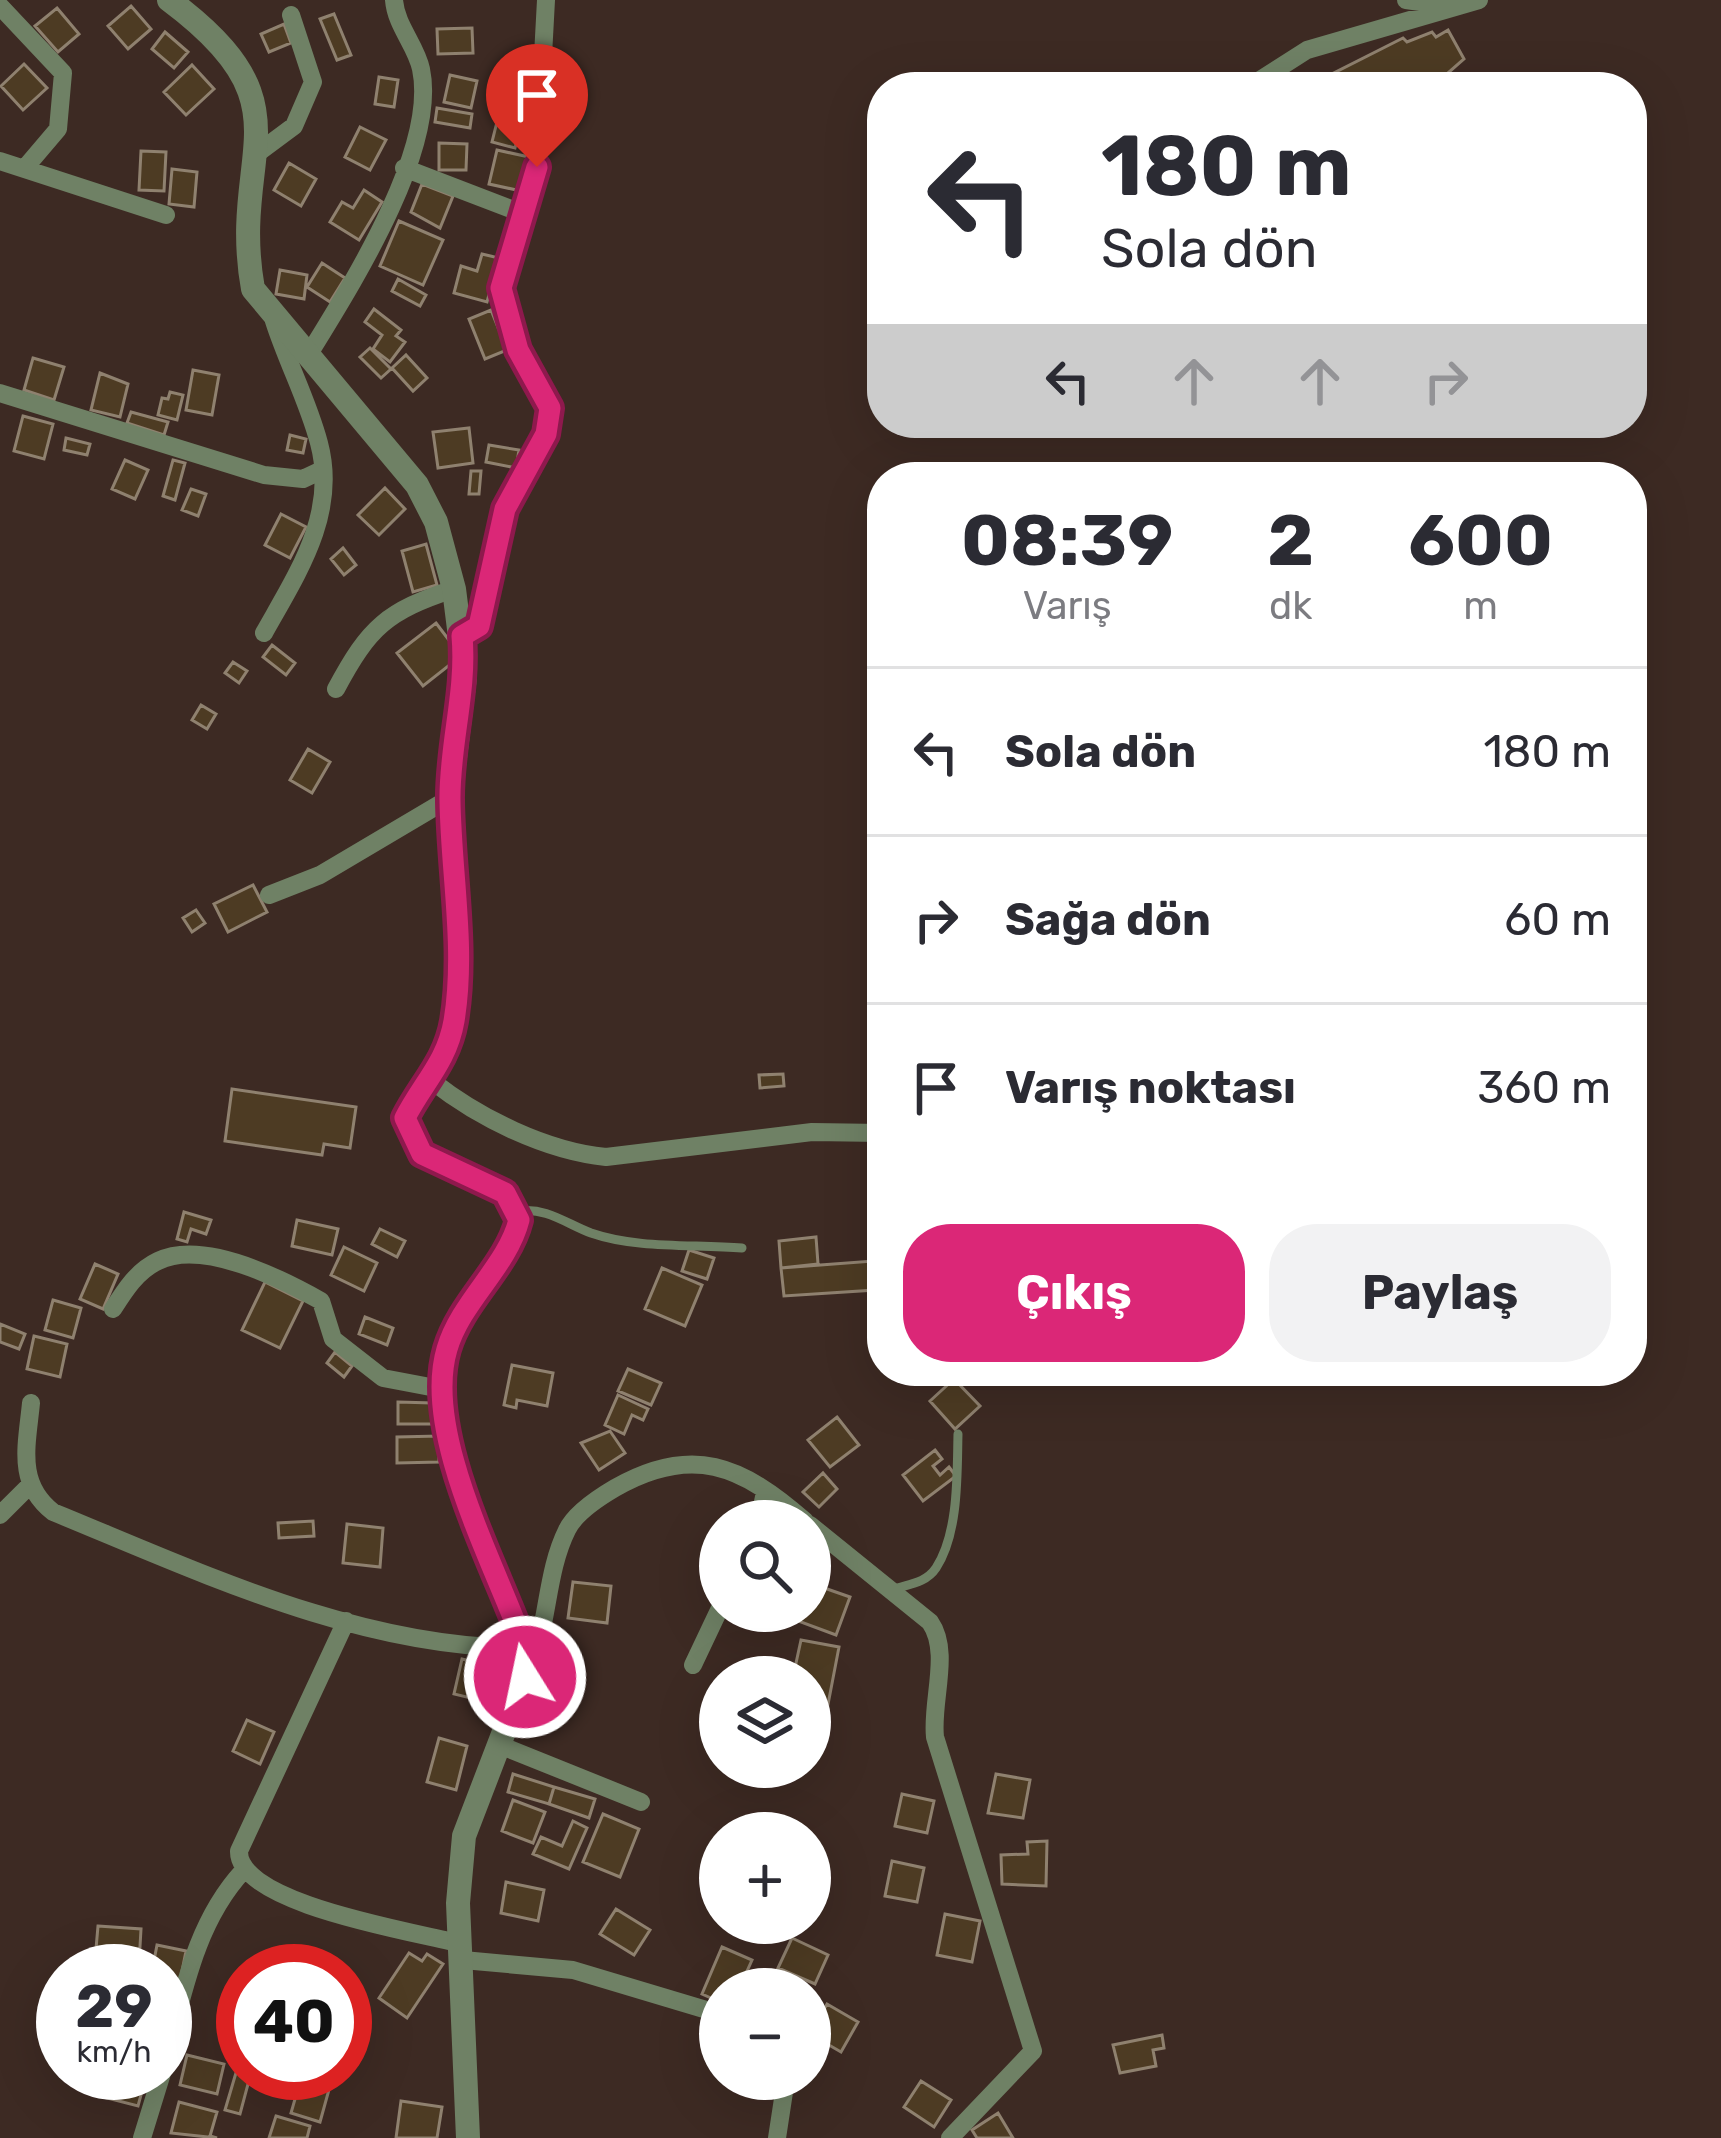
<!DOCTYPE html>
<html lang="tr">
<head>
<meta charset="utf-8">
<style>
  :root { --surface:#fff; --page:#f2f2f3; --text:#2b2b33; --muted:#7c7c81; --line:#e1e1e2; --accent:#db2777 }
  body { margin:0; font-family:Rubik,sans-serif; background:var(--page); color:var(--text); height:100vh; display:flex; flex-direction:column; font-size:45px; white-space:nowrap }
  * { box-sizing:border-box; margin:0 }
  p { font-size:39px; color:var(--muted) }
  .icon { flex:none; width:66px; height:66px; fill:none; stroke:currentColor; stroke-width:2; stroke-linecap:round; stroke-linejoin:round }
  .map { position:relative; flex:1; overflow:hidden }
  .side { position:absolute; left:867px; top:462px; width:780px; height:924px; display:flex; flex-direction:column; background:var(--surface); border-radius:48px; box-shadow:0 12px 48px #0002 }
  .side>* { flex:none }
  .top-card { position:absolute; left:867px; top:72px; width:780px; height:366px; border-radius:48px; box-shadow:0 12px 48px #0002; background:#fff; color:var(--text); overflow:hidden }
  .buttons { position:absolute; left:699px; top:1500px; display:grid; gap:24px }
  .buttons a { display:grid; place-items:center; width:132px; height:132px; border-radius:50%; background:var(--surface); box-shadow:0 12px 48px #0002; font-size:60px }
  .speed { position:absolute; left:36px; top:1944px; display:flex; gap:24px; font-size:60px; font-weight:700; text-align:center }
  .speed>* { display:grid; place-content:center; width:156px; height:156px; border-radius:50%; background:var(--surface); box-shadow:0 12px 48px #0002; line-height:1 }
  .speed small { font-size:30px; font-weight:400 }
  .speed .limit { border:18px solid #d22; background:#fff; color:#111 }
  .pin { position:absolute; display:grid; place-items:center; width:102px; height:102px; color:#fff; margin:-123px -51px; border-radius:50% 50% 50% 0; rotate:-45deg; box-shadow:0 0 12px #0007 }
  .pin .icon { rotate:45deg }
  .me { position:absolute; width:132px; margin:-66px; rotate:350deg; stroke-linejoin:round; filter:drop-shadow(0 0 9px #0008) }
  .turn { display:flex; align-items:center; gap:42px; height:252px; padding:0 36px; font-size:54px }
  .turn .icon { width:156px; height:156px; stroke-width:2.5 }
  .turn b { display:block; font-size:84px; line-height:102px }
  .lanes { display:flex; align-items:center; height:114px; padding:0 36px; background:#0003; justify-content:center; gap:60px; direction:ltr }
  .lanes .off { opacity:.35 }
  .eta { display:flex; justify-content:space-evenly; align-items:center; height:204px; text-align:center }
  .eta b { font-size:72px; font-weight:700; line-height:84px }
  .cta { display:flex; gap:24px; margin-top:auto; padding:24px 36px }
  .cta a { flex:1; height:138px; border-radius:48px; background:var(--accent); color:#fff; font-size:48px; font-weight:700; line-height:138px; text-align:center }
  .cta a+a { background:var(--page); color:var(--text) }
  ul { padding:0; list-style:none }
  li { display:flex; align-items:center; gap:36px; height:168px; padding:0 36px; border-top:3px solid var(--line) }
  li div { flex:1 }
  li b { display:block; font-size:45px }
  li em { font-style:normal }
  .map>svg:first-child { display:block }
</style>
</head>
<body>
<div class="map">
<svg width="1721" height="2138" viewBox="0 0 1721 2138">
  <rect width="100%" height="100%" fill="#3d2a23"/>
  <!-- building -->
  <path fill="#4d3b23" stroke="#8f816f" stroke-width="3" d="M131 6 151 29 128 49 108 26Z
    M57 8 79 34 58 52 35 26Z
    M334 14 351 55 337 60 320 19Z
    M284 24 291 43 269 52 261 34Z
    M472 28 473 53 438 54 437 29Z
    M1448 30 1464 59 1432 87H1329L1328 76 1403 38 1407 42 1432 32 1436 37Z
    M165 32 188 52 174 68 152 49Z
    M24 64 47 88 23 110 1 86Z
    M192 65 214 89 186 115 164 92Z
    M450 75 477 81 471 108 444 102Z
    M379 77 398 80 394 107 375 104Z
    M437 108 472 114 470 128 435 122Z
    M499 114 522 120 515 148 492 142Z
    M360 127 386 140 370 170 345 157Z
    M439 143 467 144 466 170H439Z
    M497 150 529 157 521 191 489 184Z
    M141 151 166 152 164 191 139 190Z
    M289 163 316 179 301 206 274 190Z
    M172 169 197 172 194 207 169 204Z
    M422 184 453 196 440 228 411 212Z
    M364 190 382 202 359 240 330 222 342 202 353 208Z
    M399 221 443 240 423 285 380 266Z
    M482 254 499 258 487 302 454 293 461 266 477 271Z
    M322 263 345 278 330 302 307 287Z
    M280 270 307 275 304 299 276 294Z
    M398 279 426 295 420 306 392 291Z
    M374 309 401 330 396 336 405 342 390 362 373 349 382 335 365 322Z
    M491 310 507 350 485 359 469 319Z
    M370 348 391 369 381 378 360 357Z
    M406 355 427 378 413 391 392 368Z
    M33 358 64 367 54 400 24 390Z
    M193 370 219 375 212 415 186 410Z
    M100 373 128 384 120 417 91 410Z
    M170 392 183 395 177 420 158 415 162 398 168 399Z
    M131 412 168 422 164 435 127 423Z
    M23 416 53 424 44 459 14 451Z
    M469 428 473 463 438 468 433 432Z
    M290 435 306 439 303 453 287 450Z
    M66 438 90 444 87 455 64 450Z
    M489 445 519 450 516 468 486 462Z
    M125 460 148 470 135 499 112 489Z
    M173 460 185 463 175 500 163 496Z
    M471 471H481L479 494H469Z
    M385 488 405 509 379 535 358 515Z
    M191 489 206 494 198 516 182 510Z
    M281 514 306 527 290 558 265 545Z
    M426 544 437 585 413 592 402 551Z
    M343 548 356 565 344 575 331 559Z
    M436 623 461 656 423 686 397 653Z
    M272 645 295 663 286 675 263 657Z
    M233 662 247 671 239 683 225 673Z
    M201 705 216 714 207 729 192 720Z
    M308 749 330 762 312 793 290 780Z
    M253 885 267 912 228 932 214 904Z
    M196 910 205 923 192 932 183 918Z
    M783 1074 784 1086 760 1088 759 1075Z
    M232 1089 356 1107 350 1148 324 1144 322 1155 225 1141Z
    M184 1212 211 1220 206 1234 191 1229 187 1242 177 1239Z
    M297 1220 338 1229 332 1255 292 1246Z
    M380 1229 405 1241 397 1257 372 1244Z
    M816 1237 818 1264 781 1268 779 1241Z
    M344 1247 377 1263 364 1291 331 1275Z
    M689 1250 714 1258 707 1279 682 1271Z
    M873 1261 875 1290 784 1296 781 1268Z
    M95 1264 118 1274 103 1309 80 1299Z
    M662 1268 702 1285 685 1326 645 1309Z
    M265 1282 303 1301 280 1348 242 1330Z
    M53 1300 81 1308 73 1338 45 1330Z
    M365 1317 393 1328 387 1345 359 1334Z
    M0 1324 25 1334 19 1349 0 1342Z
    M34 1336 67 1344 60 1377 27 1369Z
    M335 1352 352 1366 344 1377 327 1363Z
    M512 1365 553 1373 547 1406 517 1400 516 1408 504 1405Z
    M628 1369 661 1383 651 1405 618 1391Z
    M954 1379 980 1406 955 1429 930 1401Z
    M618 1395 648 1409 643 1420 632 1415 624 1434 605 1425Z
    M398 1402 432 1403V1424H398Z
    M837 1417 859 1445 830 1467 808 1440Z
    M610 1431 625 1453 599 1470 581 1443Z
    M439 1436V1462L397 1463V1437Z
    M935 1450 942 1459 933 1466 940 1475 949 1467 956 1476 923 1501 903 1475Z
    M823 1473 837 1489 819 1507 803 1492Z
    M313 1521 314 1536 279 1538 278 1523Z
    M347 1524 383 1528 380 1567 343 1563Z
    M573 1582 611 1586 607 1623 568 1618Z
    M810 1583 850 1597 836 1635 790 1618 793 1611H810Z
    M801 1640 839 1647 825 1720 810 1717V1677H793Z
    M462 1659 495 1667 487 1702 454 1694Z
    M247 1720 274 1732 260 1764 233 1751Z
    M439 1738 467 1746 456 1790 427 1782Z
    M513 1774 554 1787 549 1804 508 1792Z
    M996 1774 1030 1780 1023 1818 988 1813Z
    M554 1787 595 1799 589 1818 549 1804Z
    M902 1794 934 1801 927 1833 895 1826Z
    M513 1800 545 1812 533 1843 502 1831Z
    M603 1814 639 1829 620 1877 583 1862Z
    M573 1821 587 1828 569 1869 533 1854 541 1837 562 1846Z
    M1047 1841 1046 1886 1002 1884 1001 1855 1028 1854 1027 1842Z
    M892 1861 924 1868 917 1902 885 1896Z
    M506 1882 544 1890 538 1921 501 1913Z
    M616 1909 650 1930 634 1955 600 1934Z
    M945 1914 980 1921 972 1962 937 1955Z
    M98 1926 141 1929 139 1964 95 1960Z
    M792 1938 828 1955 815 1984 778 1968Z
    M157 1945 186 1951 180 1981 165 1978V1971H152Z
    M722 1947 752 1960 739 1989H720V2002L702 1994Z
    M409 1953 422 1961 427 1954 443 1964 407 2018 379 1998Z
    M827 2004 858 2022 841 2052 810 2034Z
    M1162 2035 1164 2048 1153 2050 1156 2066 1120 2073 1113 2045Z
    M187 2055 224 2064 217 2094 180 2085Z
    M238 2066 251 2073 240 2114 225 2110Z
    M113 2073H147L138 2106 99 2096 103 2079 111 2081Z
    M301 2078 330 2086 320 2122 291 2113Z
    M921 2081 951 2100 934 2127 904 2107Z
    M401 2101 442 2107 437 2138H396Z
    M179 2102 217 2112 210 2136 217 2138 171 2133Z
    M998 2113 1013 2138H977L972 2130Z
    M276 2116 310 2126 307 2138H269Z"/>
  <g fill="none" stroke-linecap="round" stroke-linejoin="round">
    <!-- service -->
    <path stroke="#6f8165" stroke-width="9" d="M519 1211C546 1207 567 1224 591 1233 637 1249 693 1244 742 1248
      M894 1589C909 1584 926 1583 936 1568 959 1533 957 1473 958 1434"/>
    <!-- minor -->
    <path stroke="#6f8165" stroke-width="18" d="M1406 0 1449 6
      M0 6 63 73 58 129 24 169
      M1249 87 1307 50 1479 0
      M259 152 294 126 313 82 291 15
      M0 161 166 215
      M404 168 524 214
      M309 354C350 287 438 150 421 69 416 45 396 26 394 0
      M0 393 264 475 303 479 322 470
      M264 633C297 574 338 514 319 443 308 401 287 362 274 321
      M462 636 479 626 505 510 546 434 550 408 519 349 501 288 537 167 546 0
      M336 689C369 627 387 611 454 589
      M269 895 320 875 450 798
      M432 1081C479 1118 546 1151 606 1157L812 1132 882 1133
      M113 1309C125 1290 137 1271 158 1261 203 1239 282 1279 321 1301L333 1339 383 1378 441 1389
      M31 1403C27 1445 16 1483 53 1512 202 1573 361 1649 525 1648
      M0 1515 29 1486
      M759 1521 765 1492
      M810 1525 930 1622C951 1652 931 1701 935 1737L1033 2051 950 2138
      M346 1621 239 1851C237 1904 416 1932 462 1944
      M693 1665 720 1608
      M528 1673C549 1628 545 1574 567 1530 575 1513 598 1498 615 1488 692 1444 741 1465 805 1521
      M497 1744 641 1802
      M463 1960 573 1970 720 2014
      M165 2061C183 1994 195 1923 243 1871
      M142 2138 162 2073
      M777 2138 786 2079"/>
    <!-- tertiary -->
    <path stroke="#6f8165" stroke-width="24" d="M169 0C314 108 228 150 253 289L417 485 436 522 454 589 465 677 450 798 459 963 454 1021 445 1056 405 1118 422 1154 505 1193 519 1220C506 1267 461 1301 447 1349 422 1433 496 1566 525 1648V1677L464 1836 458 1903 468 2138"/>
  </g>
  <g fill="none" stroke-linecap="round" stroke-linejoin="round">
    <!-- route casing -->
    <g stroke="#8e194d" stroke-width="30">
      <path id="route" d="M525 1677V1648C496 1566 422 1433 447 1349 461 1301 507 1267 519 1220L505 1193 422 1154 405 1118C422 1084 447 1062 454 1021 466 949 451 873 450 801 449 745 467 692 462 636L479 626 505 509 546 434 550 408 518 350 501 288 537 167"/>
    </g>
    <!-- route -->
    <use href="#route" stroke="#db2777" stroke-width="21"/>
  </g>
</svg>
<div class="buttons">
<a><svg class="icon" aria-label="search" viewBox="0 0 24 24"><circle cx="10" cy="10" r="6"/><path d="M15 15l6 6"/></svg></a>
<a><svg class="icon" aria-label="layers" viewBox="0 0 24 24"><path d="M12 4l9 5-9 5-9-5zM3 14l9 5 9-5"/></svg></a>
<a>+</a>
<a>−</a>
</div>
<div class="speed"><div>29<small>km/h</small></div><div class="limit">40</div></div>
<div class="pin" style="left:537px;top:167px;background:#d93025"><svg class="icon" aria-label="arrive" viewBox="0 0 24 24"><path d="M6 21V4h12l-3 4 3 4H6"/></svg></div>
<svg class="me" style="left:525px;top:1677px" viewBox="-20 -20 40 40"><circle r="17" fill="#db2777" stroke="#fff" stroke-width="3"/><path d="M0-11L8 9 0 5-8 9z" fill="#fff"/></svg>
<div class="top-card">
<div class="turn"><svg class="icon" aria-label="left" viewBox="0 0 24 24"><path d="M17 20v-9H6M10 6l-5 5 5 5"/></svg><div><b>180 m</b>Sola dön</div></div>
<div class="lanes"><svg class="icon" aria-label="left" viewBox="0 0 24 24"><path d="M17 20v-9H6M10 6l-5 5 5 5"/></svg><svg class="icon off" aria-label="ahead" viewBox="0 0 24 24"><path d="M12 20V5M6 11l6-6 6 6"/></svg><svg class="icon off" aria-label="ahead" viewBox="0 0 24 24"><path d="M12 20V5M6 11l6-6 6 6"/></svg><svg class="icon off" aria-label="right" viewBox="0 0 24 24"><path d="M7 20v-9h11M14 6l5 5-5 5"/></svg></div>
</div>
<section class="side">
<div class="eta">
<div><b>08:39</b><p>Varış</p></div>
<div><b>2</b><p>dk</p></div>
<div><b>600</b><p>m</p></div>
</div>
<ul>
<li><svg class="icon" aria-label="left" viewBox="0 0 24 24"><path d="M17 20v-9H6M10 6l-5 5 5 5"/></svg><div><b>Sola dön</b></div><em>180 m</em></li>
<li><svg class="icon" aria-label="right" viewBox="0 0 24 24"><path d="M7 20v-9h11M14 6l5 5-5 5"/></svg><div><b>Sağa dön</b></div><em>60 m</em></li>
<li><svg class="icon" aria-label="arrive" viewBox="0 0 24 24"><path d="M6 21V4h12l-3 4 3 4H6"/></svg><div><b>Varış noktası</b></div><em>360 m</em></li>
</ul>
<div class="cta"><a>Çıkış</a><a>Paylaş</a></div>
</section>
</div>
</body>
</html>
